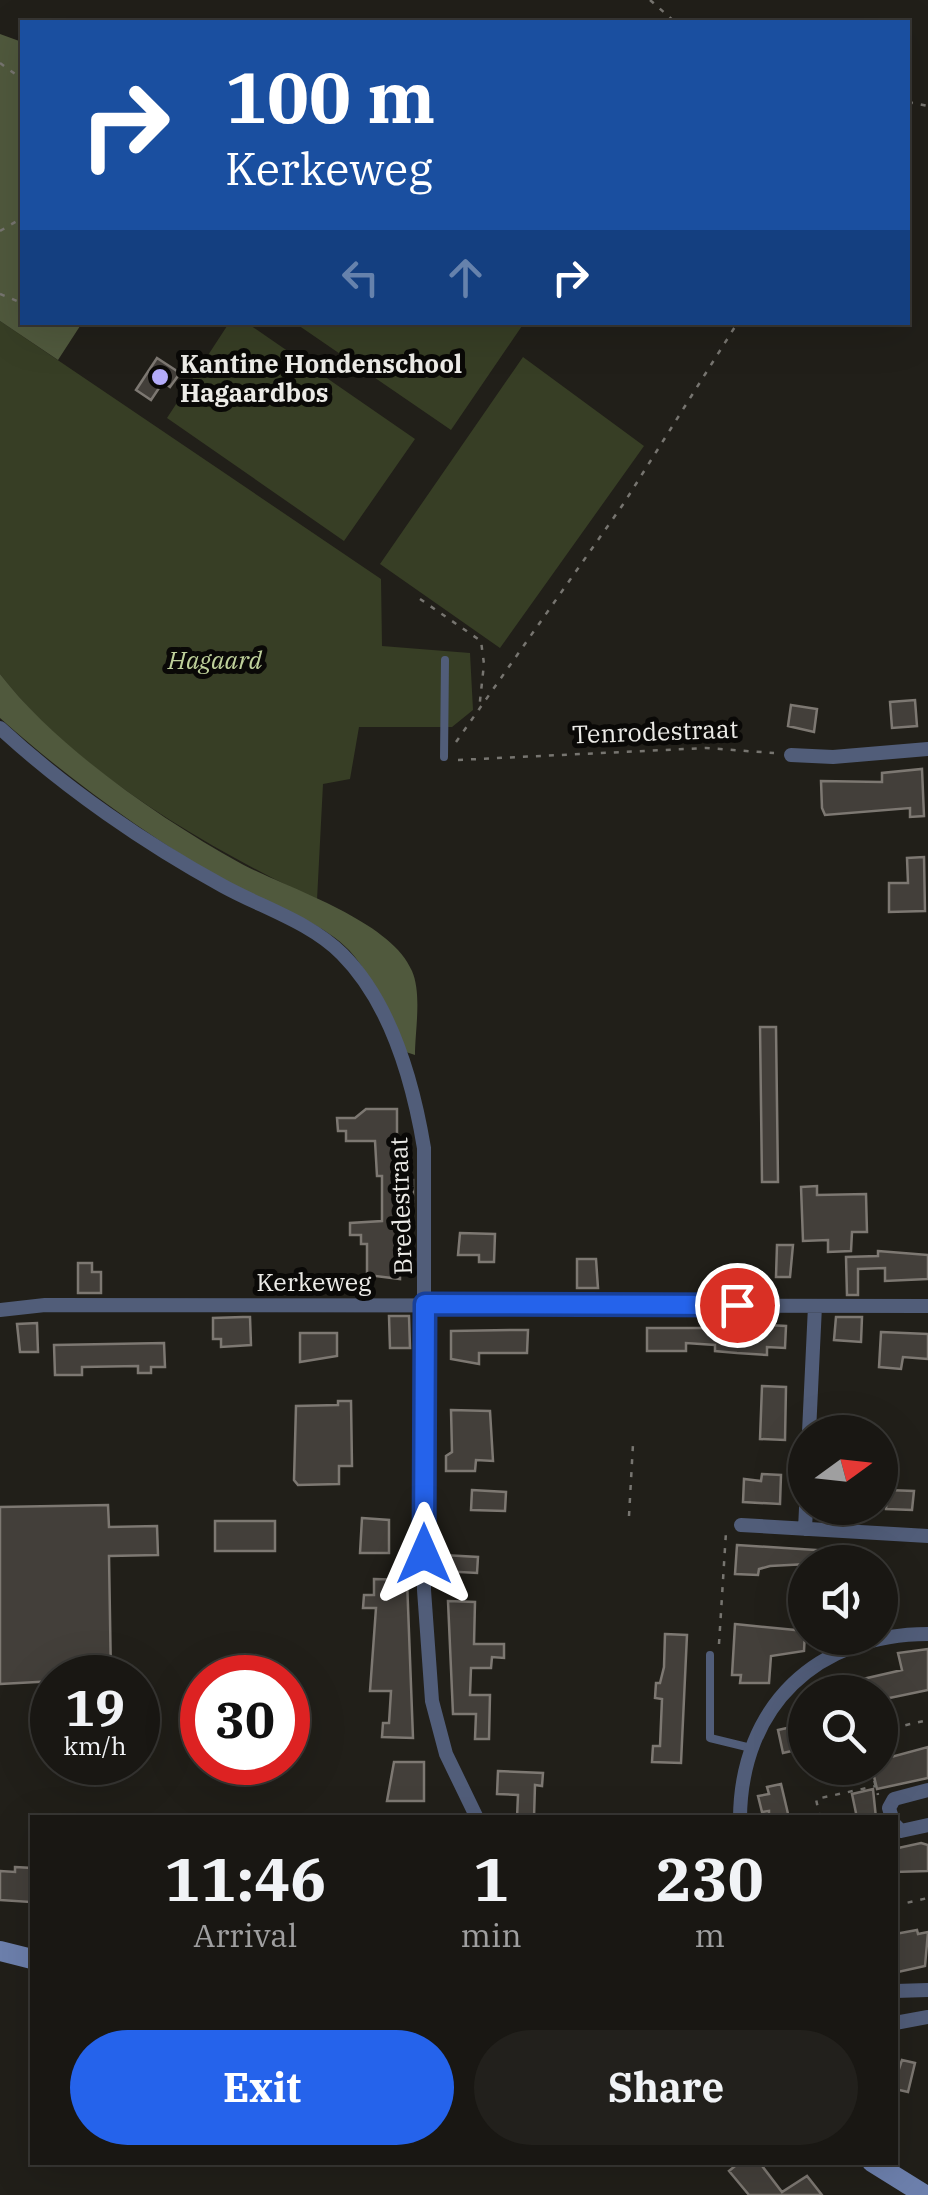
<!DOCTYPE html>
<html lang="en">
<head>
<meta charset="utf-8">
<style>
  :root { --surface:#191713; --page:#22201c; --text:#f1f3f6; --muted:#9f9fa0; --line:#373633; --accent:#2563eb }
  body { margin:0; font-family:"IBM Plex Serif",serif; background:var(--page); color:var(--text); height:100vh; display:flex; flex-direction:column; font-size:38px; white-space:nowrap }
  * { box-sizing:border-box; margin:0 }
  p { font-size:32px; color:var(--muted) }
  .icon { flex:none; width:55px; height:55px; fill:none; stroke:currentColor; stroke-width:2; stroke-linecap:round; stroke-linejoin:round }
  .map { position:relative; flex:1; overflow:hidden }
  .panel { position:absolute; left:30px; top:1815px; width:868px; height:350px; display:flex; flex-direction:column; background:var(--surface); border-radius:0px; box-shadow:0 10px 40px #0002,0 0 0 2px var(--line) }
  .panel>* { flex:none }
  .banner { position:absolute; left:20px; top:20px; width:890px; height:305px; border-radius:0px; box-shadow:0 10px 40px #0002,0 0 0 2px var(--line); background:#1a4fa0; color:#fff; overflow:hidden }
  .needle { width:65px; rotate:75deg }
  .controls { position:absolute; left:788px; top:1415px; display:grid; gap:20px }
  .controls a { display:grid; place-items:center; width:110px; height:110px; border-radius:50%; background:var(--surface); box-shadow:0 10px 40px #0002,0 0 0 2px var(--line); font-size:50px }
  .speed { position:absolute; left:30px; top:1655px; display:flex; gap:20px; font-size:50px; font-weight:700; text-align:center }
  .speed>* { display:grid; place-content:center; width:130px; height:130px; border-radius:50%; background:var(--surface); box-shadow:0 10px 40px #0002,0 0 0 2px var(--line); line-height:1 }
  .speed small { font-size:25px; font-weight:400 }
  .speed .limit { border:15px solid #d22; background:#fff; color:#111 }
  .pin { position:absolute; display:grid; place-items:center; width:85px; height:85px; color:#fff; margin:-42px; border:5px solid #fff; border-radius:50%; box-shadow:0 2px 10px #0007 }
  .me { position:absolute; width:110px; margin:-55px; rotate:0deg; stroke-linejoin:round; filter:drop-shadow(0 0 8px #0008) }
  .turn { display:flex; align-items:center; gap:35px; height:210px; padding:0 40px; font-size:45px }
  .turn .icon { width:130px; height:130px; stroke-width:2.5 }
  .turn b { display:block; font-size:70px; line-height:85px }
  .lanes { display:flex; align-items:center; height:95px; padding:0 40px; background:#0003; justify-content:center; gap:50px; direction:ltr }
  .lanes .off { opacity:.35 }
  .eta { display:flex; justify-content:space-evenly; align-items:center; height:170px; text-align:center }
  .eta b { font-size:60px; font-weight:800; line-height:70px }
  .cta { display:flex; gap:20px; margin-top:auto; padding:20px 40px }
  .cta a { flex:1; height:115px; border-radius:60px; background:var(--accent); color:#fff; font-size:40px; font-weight:800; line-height:115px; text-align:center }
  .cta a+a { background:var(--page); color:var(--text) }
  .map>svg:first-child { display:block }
</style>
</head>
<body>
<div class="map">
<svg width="928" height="2195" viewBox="0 0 928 2195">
  <rect width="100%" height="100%" fill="#211f19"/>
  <!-- green -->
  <path fill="#373e25" d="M0 321 381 579 382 646 470 653 473 710 452 727H359L350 779 323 784 317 900C208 848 74 771 0 674Z
    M229 323H247L415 439 344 541 167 418Z
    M295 323H524L451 430Z
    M523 357 644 446 500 648 380 564Z"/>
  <!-- forest -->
  <path fill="#50593d" d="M0 34 22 42V322L82 323 58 360 0 321Z
    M0 674C56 747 159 818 240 863 286 888 391 920 412 971 422 994 415 1031 415 1055L403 1051C388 1018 374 977 349 950 316 916 262 905 222 880 144 833 68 779 0 718Z"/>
  <!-- building -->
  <path fill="#433f3a" stroke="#7d7872" stroke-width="2.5" d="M157 358 180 373 170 387 163 382 151 400 136 390Z
    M915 700 917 726 892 728 890 702Z
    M791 705 817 709 814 732 788 726Z
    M922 769 924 816 910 817V808L825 815 822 808 821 781 882 782V773Z
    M924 857 925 911 889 912V883H908L907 858Z
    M760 1027H776L778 1182H762Z
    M366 1109H397V1144H402L406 1180H413V1202H408L409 1243 400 1244V1279L367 1275V1244H361V1235H350V1223L382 1221V1176H377L375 1141H346V1131H338L337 1118H355Z
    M817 1186V1195L866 1194 867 1232H852L851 1251 828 1252V1240L803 1241 801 1187Z
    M460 1233 495 1234 494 1262H479V1255H458Z
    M777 1245H793L790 1277H776Z
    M878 1251 928 1255V1279L885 1281V1268L858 1269V1295H847L846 1257 878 1256Z
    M577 1259H596L598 1288H577Z
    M78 1263H92V1272H101V1293H78Z
    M389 1316H409L410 1348H390Z
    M243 1317H250L251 1345 221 1347V1339H213V1318Z
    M836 1317H862L861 1342 834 1340Z
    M706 1322 786 1326 785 1348 767 1347V1355L737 1353 715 1351V1345L686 1343V1351H647V1328H706Z
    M37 1323 38 1352H20L17 1324Z
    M513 1330H528L527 1353H479V1364L451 1359V1331Z
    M881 1332 928 1334V1359L903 1357 901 1369 879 1367Z
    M300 1333H337V1356L300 1362Z
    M164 1343 165 1367H151V1373H138V1366L82 1367V1375H55L54 1345Z
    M762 1386 786 1387 785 1440 760 1439Z
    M338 1401H351L352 1466H339V1484L298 1485 294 1480 296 1406 338 1405Z
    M451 1410 490 1411 493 1461 476 1460 475 1471H446V1456L452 1452Z
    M833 1419 859 1420V1432H832Z
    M762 1474 781 1475 780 1504 743 1502 744 1479 761 1481Z
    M472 1490 506 1492 505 1511 471 1510Z
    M887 1490 914 1491 912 1510 886 1509Z
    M108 1505 109 1527 157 1526 158 1555 109 1556 111 1678 0 1684V1507Z
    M362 1518 389 1520V1553H360Z
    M215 1521H275V1551H215Z
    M737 1545 846 1552V1562L770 1566 759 1569 758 1575 735 1574Z
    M443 1555 478 1557 477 1573 442 1571Z
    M374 1579 407 1580 413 1738 382 1737 383 1723H389L391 1691H370L376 1608H363L364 1595H374Z
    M448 1601 475 1602 474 1644H504V1658L492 1657 491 1668H471L470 1695H490L489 1739H475L476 1714H453Z
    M735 1624 805 1631 804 1651 771 1656 769 1683H740L741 1675H732Z
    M665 1634 687 1635 681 1763 652 1762 653 1746H660L662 1699 655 1698 656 1683H660L664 1667Z
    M928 1649V1690L880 1700V1692H829L828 1687 902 1670 898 1653Z
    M805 1724V1748L783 1753 778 1730Z
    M928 1747V1778L877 1789 872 1768H880V1760Z
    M394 1762H424V1801H387Z
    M498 1771 543 1773 542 1786 535 1785 534 1818H517L518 1795 497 1794Z
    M781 1784 789 1818H769V1811L762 1812 758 1796 769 1794 767 1787Z
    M873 1789 876 1818H857L852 1794Z
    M921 1843 928 1845V1871L895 1872 898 1848Z
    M15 1867 32 1868 30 1902 0 1900V1871L15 1872Z
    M917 1930 918 1934 928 1932 925 1966 898 1972 895 1934Z
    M902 2060 915 2063 908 2092 895 2089V2068L899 2069Z
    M740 2162H759L782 2192 807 2176 822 2195H749L729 2171Z"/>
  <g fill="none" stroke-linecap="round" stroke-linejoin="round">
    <!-- path -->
    <path stroke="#777570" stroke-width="2.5" stroke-dasharray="5 8" stroke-linecap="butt" d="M650 0 675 22
      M0 63 22 79
      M908 102 928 106
      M0 231 22 218
      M0 294 22 303
      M420 599 481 641 484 664 479 710
      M456 742 624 503 738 322
      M458 760 706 748 774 753
      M629 1516 633 1444
      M861 1562 862 1549
      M719 1644 726 1532
      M880 1731 928 1720
      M871 1768 878 1795
      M820 1818 816 1799 876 1786
      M895 1890 897 1905 928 1898"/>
    <!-- service -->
    <path stroke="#515d79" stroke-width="8" d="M444 757 445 660
      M710 1655V1738L751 1748"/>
    <!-- minor -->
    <path stroke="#515d79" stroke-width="14" d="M0 728C65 788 146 844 223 886 263 908 310 922 342 954 391 1003 413 1082 424 1148V1590L432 1701 446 1754 477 1818
      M791 755 833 757 928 749
      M0 1310 45 1305 928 1306
      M809 1432 815 1306
      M741 1525 928 1536
      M805 1529 806 1508
      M740 1818C741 1706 817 1634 928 1634
      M892 1818 889 1808 894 1799 928 1790
      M895 1825 901 1831 928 1825
      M895 1991 928 1990
      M895 2023 928 2017"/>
    <!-- secondary -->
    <path stroke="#6d80ad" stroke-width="20" d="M0 1951 32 1959
      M872 2162 925 2195"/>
  </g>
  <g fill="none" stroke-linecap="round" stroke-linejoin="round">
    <!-- route casing -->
    <g stroke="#184099" stroke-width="25">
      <path id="route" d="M424 1554 425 1304 737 1305"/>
    </g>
    <!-- route -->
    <use href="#route" stroke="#2563eb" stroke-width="18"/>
  </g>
  <!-- markers -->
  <circle fill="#b4acf9" stroke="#0a0907" stroke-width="4" cx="160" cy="377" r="10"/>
  <g text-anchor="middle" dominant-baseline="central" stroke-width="10" stroke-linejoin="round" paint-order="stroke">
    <!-- poi labels -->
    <g font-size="25" font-weight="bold" fill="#ecebe7" stroke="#0a0907" text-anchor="start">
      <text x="180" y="363">Kantine Hondenschool<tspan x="180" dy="29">Hagaardbos</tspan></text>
    </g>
    <!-- park labels -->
    <g font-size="25" font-style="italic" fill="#bfd19b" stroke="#0a0907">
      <text x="215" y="659">Hagaard</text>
    </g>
    <!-- street labels -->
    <g font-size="25" fill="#ecebe7" stroke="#0a0907">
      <text transform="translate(655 731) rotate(-2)">Tenrodestraat</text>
      <text transform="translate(400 1206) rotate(-92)">Bredestraat</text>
      <text x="314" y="1281">Kerkeweg</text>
    </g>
  </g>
</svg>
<div class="controls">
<a><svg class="needle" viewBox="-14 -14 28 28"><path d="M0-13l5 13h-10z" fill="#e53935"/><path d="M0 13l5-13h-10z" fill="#9f9fa0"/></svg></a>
<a><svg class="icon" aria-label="sound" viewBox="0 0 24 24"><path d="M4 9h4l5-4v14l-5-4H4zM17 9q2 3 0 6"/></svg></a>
<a><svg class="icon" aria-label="search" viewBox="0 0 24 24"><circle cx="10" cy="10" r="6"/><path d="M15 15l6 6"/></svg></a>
</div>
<div class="speed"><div>19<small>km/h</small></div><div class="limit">30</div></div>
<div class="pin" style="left:737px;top:1305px;background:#d93025"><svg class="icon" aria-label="arrive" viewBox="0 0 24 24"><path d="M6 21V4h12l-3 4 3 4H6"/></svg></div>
<svg class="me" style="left:424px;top:1554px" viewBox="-20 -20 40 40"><path d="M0-17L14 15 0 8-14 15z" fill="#2563eb" stroke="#fff" stroke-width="4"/></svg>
<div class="banner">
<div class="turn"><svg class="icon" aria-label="right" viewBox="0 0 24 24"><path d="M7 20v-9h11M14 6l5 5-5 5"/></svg><div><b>100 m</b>Kerkeweg</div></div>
<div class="lanes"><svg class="icon off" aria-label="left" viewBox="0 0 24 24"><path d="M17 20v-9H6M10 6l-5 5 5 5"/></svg><svg class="icon off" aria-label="ahead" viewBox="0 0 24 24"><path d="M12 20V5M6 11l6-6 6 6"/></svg><svg class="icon" aria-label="right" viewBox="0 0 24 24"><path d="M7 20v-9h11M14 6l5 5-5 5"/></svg></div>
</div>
<section class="panel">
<div class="eta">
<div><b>11:46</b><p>Arrival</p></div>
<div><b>1</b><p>min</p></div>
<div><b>230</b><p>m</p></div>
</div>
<div class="cta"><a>Exit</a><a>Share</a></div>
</section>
</div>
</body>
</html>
